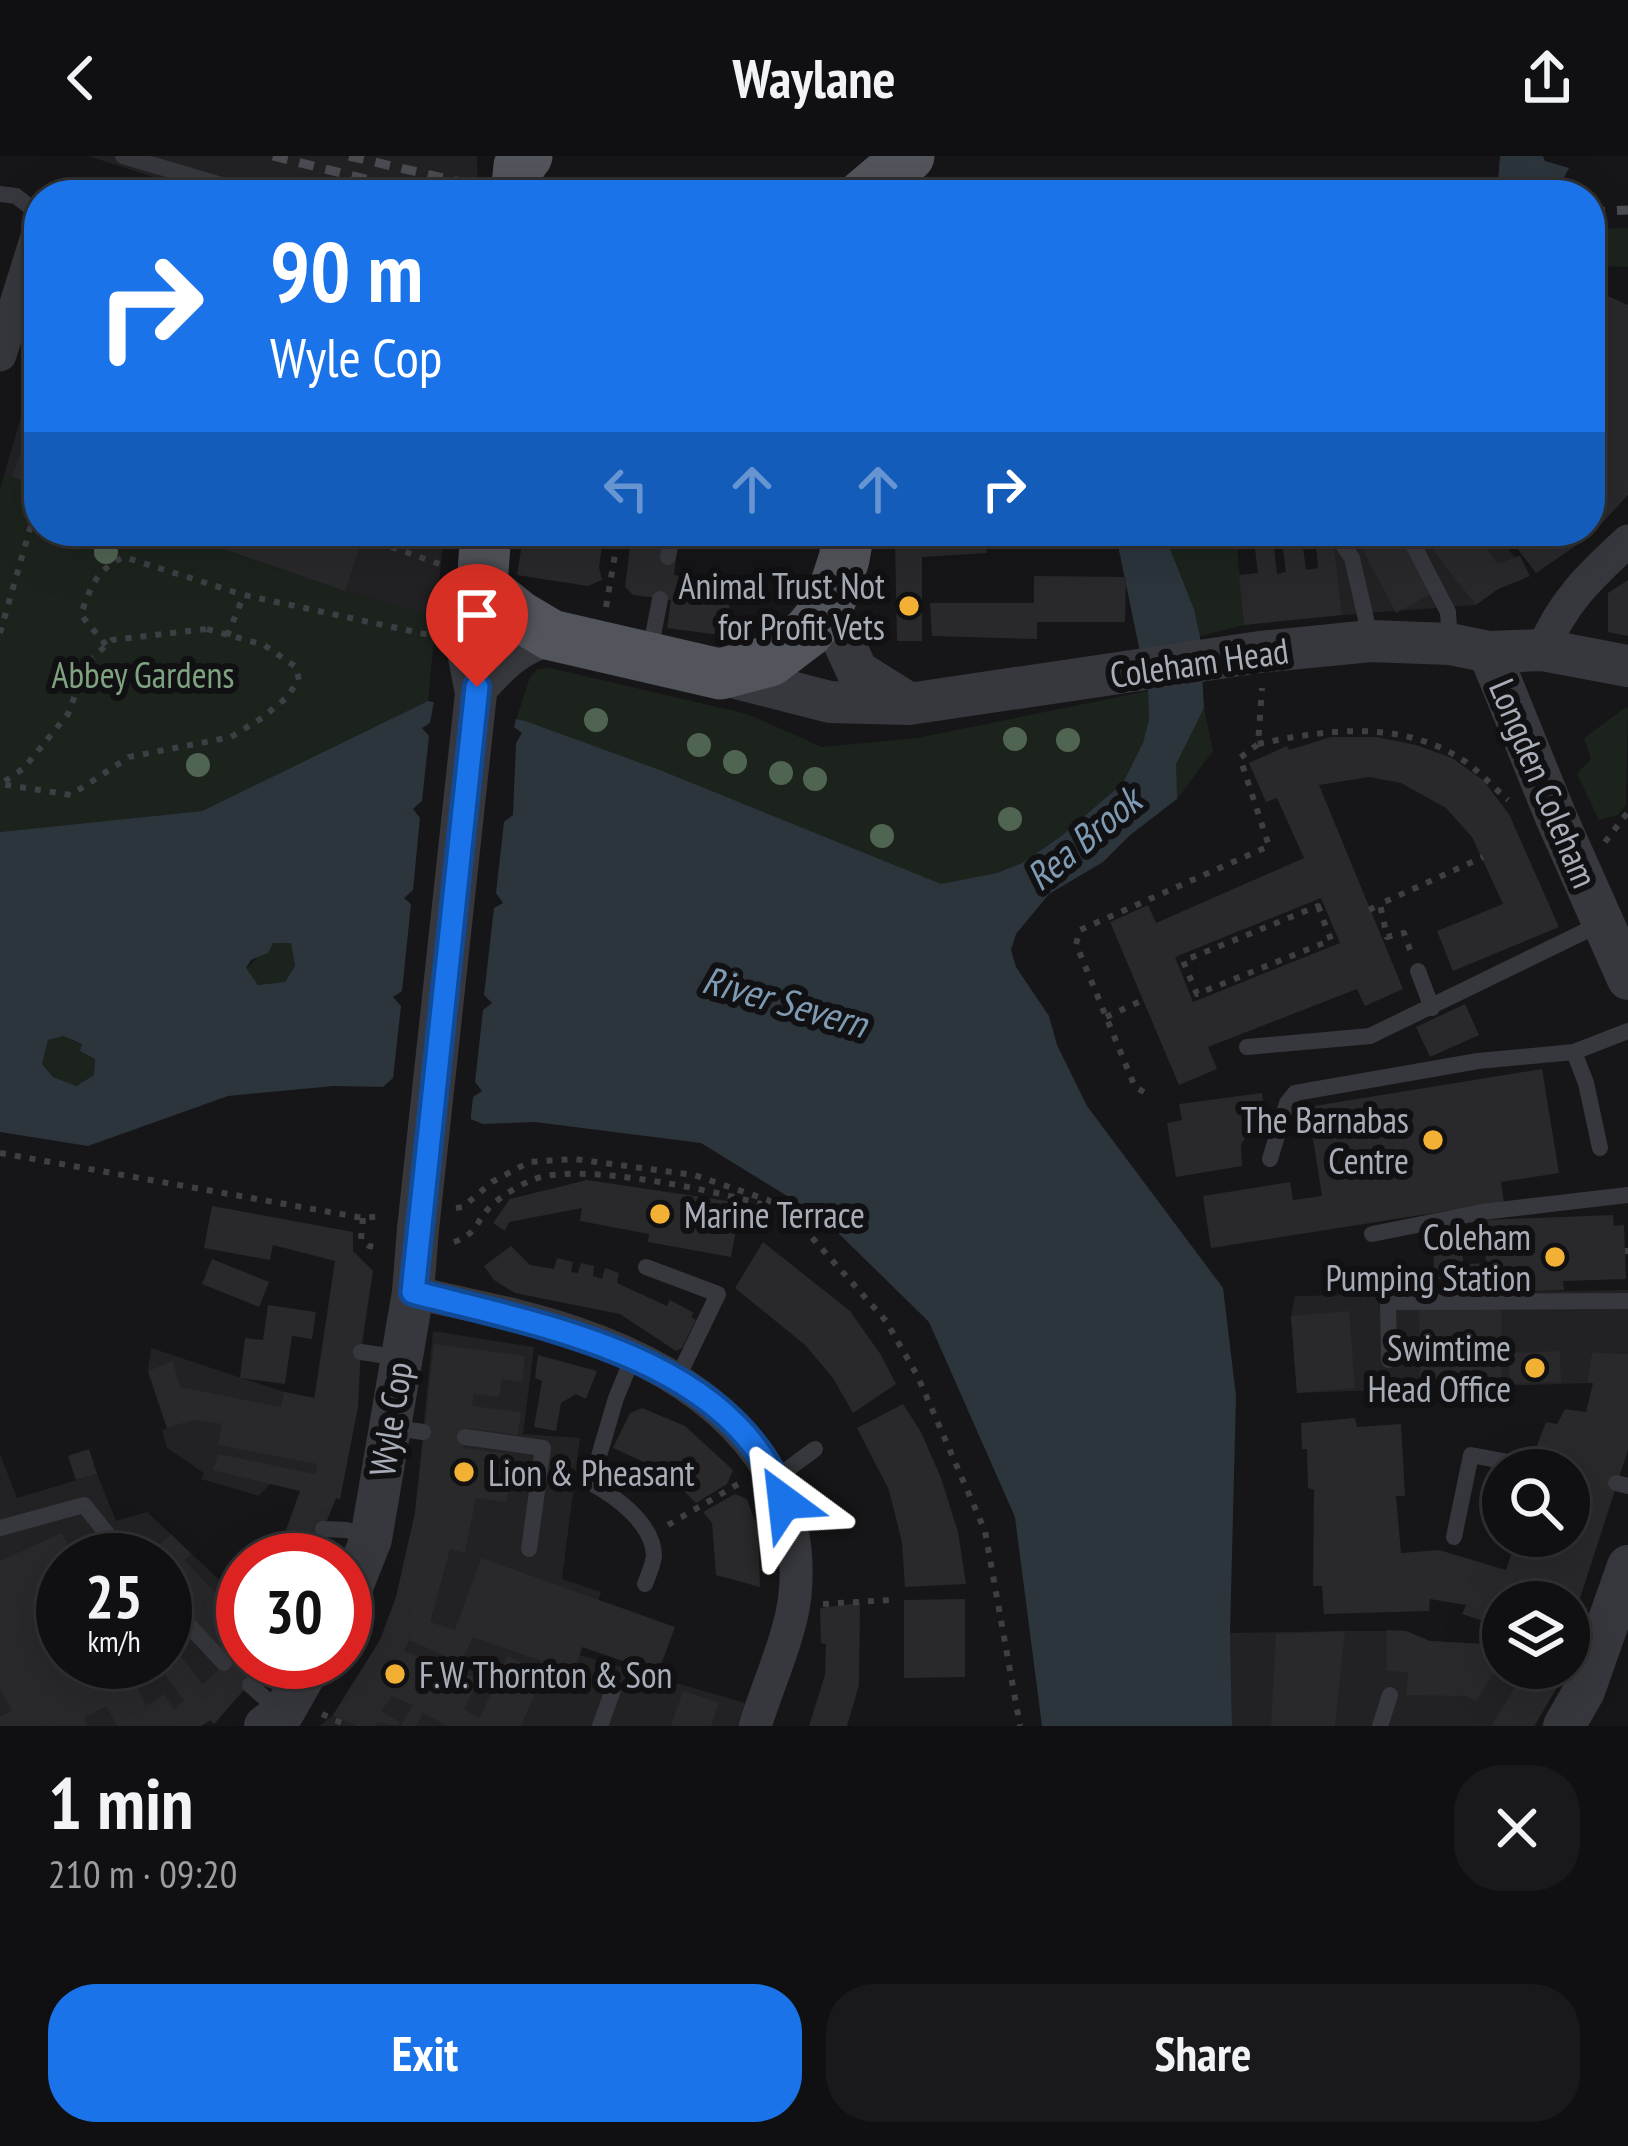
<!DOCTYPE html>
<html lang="en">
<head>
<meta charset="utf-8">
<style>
  :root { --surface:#101012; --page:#19191b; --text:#f1f3f6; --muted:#9c9d9f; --line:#303032; --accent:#1a73e8 }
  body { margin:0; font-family:"PT Sans Narrow",sans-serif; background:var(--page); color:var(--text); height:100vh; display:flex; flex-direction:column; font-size:45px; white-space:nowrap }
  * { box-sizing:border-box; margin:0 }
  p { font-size:39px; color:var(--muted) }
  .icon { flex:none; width:66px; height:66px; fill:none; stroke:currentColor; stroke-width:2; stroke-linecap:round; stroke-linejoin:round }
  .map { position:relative; height:1570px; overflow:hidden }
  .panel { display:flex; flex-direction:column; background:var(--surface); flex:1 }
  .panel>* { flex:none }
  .banner { position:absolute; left:24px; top:24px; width:1581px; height:366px; border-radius:48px; box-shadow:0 12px 48px #0002,0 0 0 3px var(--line); background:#1a73e8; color:#fff; overflow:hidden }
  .tools { position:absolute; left:1482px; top:1293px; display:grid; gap:24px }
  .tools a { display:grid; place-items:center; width:108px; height:108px; border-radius:50%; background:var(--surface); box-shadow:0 12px 48px #0002,0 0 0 3px var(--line); font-size:60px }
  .speed { position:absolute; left:36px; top:1377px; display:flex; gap:24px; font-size:60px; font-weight:700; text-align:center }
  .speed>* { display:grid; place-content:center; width:156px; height:156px; border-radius:50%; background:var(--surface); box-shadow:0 12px 48px #0002,0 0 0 3px var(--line); line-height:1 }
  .speed small { font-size:30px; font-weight:400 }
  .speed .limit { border:18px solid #d22; background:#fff; color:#111 }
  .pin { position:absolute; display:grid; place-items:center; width:102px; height:102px; color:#fff; margin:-123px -51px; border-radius:50% 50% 50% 0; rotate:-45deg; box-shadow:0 0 12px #0007 }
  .pin .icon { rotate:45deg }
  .me { position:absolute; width:132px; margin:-66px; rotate:330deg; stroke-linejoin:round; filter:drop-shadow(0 0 9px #0008) }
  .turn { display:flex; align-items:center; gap:42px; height:252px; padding:0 48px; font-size:54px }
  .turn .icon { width:156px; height:156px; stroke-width:2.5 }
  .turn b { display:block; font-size:84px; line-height:102px }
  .lanes { display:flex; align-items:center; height:114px; padding:0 48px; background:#0003; justify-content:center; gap:60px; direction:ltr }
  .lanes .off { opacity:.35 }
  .round { display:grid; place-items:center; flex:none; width:126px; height:126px; border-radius:48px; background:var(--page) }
  .overview { display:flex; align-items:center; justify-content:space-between; height:204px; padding:0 48px }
  h1 { font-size:72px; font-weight:700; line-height:90px }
  .action { display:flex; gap:24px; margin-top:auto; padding:24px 48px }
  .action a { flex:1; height:138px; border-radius:48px; background:var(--accent); color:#fff; font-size:48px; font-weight:700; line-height:138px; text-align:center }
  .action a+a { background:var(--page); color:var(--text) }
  header { display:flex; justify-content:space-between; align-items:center; height:156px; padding:0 48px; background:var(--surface); font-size:54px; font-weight:700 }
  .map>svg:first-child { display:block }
</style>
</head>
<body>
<header><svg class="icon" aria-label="back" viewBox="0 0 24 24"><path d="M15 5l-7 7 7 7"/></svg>Waylane<svg class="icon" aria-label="share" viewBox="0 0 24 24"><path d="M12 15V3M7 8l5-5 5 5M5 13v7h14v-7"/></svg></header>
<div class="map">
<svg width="1628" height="1570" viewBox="0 0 1628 1570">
  <rect width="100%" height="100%" fill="#161618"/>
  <!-- built -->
  <path fill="#222225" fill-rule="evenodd" d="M88 0H477L478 39H210Z
    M39 199V330L4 319Z
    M169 375H444L436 461 345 435Z
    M1190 375H1491L1515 401 1520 400 1530 420 1498 433 1476 449 1342 459 1334 387 1237 394V389L1191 391Z
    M335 1105 373 1115 340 1343 270 1328 259 1340 201 1323 204 1317 167 1292 162 1274 167 1272 148 1215 151 1192 284 1236 314 1242Z
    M1628 1134V1198L1592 1196 1587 1227 1297 1237 1291 1160 1295 1140Z
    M433 1175 534 1191 523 1278 580 1282 562 1423 601 1436 580 1499 745 1547 737 1570H319L333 1559 380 1484 396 1441 415 1357Z
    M0 1298 17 1342 97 1318 116 1365 147 1356 243 1446V1506H269L214 1568 210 1564 201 1570H0ZM63 1404H165V1506H63Z
    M1345 1475H1406L1430 1485 1503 1489V1512H1568L1535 1570H1232L1230 1477Z"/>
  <!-- green -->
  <path fill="#1c231d" d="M1628 72V111L1590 110V73Z
    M4 319 39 330V375H169L345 435 436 461 428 545 202 655 0 676V333Z
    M1163 375H1190L1192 391 1237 388 1244 469 1200 480 1194 453Z
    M550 512 747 558 822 591 917 582 1148 535 1149 563 1143 588 1123 627 1060 681 1022 707 997 717 941 729 660 614 516 564 530 521 538 513Z
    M1204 552 1213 595 1177 643 1175 608Z
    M1625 552H1628L1626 649 1618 659 1599 664 1577 618 1591 603 1584 582Z
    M273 787H291L295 810 285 826 258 829 246 813Z
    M62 880 83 889 95 903 94 919 75 930 53 921 42 907 48 884Z"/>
  <!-- water -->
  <path fill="#2c353c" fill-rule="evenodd" d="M1500 0H1543L1545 5 1569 12 1555 39H1497Z
    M1115 375H1163L1194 453 1200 480 1204 552 1176 608 1177 643 1129 680 1103 706 1049 738 1016 778 1011 794 1016 811 1049 860 1057 889 1087 950 1223 1132 1236 1240 1230 1477 1232 1570H1042L1015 1361 929 1166 823 1062 701 987 535 966 483 968 389 931 334 930 228 940 88 990 0 976V676L202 655 428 545 525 565 660 614 941 728 997 717 1022 707 1060 681 1123 627 1143 587 1149 563 1148 535ZM273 787H291L295 810 285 826 258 829 246 812 251 804 268 797ZM63 880 82 888 80 895 95 903 94 919 76 930 53 921 42 908 48 884Z"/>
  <!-- pier -->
  <path fill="#161618" d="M435 540 517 558 514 571 522 577 516 587 513 659 504 666 496 737 503 747 494 752 484 839 492 847 483 854 475 926 482 935 473 941 470 969 391 938 384 930 393 922 401 850 393 841 402 835 411 748 404 742 413 734 420 662 413 653 422 645 429 580 422 572 430 567Z"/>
  <!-- building -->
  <path fill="#29292c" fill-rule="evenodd" d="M555 27 626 36 625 39H553Z
    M1590 132 1628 149V339L1590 380 1536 417 1504 375H1590Z
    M38 245H39V330L12 321Z
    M172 375H365L345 435Z
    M524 375H604L599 411 602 424 588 430 517 419Z
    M632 375H665L662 400 676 402 674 419 731 429 727 480 667 472 671 444 633 439 625 431Z
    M888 375H983L987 397 922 401V485H897L895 386 885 389Z
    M1190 375H1269L1270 386 1191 391Z
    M1353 375H1399L1431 438 1396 457Z
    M1418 375H1491L1497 382 1483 389 1498 408 1520 400 1530 420 1498 433 1476 449Z
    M1334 387 1342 459 1244 469 1239 419 1258 417 1255 393 1274 391 1277 418 1286 416 1283 392 1303 391 1306 414 1318 412 1316 390Z
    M1034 420 1126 421 1125 466H1037V483L932 480 930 447H1034Z
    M1628 424V480L1608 476V437Z
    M1331 581H1376L1416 589 1452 602 1483 624 1509 658 1559 771 1453 815 1437 775 1503 748 1472 681 1446 652 1401 627 1369 621 1319 629 1403 833 1365 850 1357 833 1208 891 1217 913 1179 929 1110 766 1148 749 1156 767 1304 702 1277 642 1266 646 1249 607 1287 590 1289 594ZM1321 742 1340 787 1193 846 1175 801Z
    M1465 848 1479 879 1430 901 1416 871Z
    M1542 913 1559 1017 1501 1026 1504 1046 1211 1092 1203 1040 1290 1026 1293 1044 1322 1040 1308 951Z
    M1262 937 1265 964 1256 969 1241 988 1242 1010 1176 1021 1167 967 1182 964 1179 948Z
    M587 1024 741 1047 731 1101 648 1086 649 1078 580 1065 582 1052 509 1066 505 1075 493 1067 510 1043Z
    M212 1050 353 1076V1095L373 1115 361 1189 358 1251 340 1343 336 1342 311 1404H275L300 1335 213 1314 218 1298 315 1318 317 1308 218 1289 222 1268 193 1264 167 1272 148 1215 173 1205 180 1231 281 1251 284 1236 315 1242 335 1105 273 1089 270 1104 204 1092Z
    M1613 1059 1614 1070 1624 1069 1626 1123 1563 1125 1564 1134 1487 1137V1126L1470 1127V1108L1486 1107 1484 1064Z
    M763 1086 850 1155 881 1199 896 1228 853 1257 833 1222 805 1189 735 1132Z
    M511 1090 530 1109 554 1113 557 1102 573 1106 571 1116 578 1117 581 1107 594 1110 593 1120 602 1123 605 1112 619 1117 617 1127 667 1150 670 1144 694 1157 691 1161 696 1164 682 1192 676 1195 620 1158 515 1137 494 1124 484 1110Z
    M1434 1096 1463 1097 1462 1124 1433 1123Z
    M212 1103 269 1126 259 1151 202 1128Z
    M268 1149 316 1156 312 1183 292 1180 285 1228 240 1222 245 1182 263 1184Z
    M1501 1152 1502 1221 1420 1223 1419 1153Z
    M1349 1155 1355 1232 1297 1237 1291 1160Z
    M434 1188 525 1200 522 1226 502 1223 499 1241 474 1238 472 1250 521 1256 518 1279 466 1272 463 1292 513 1298 507 1346 476 1342 465 1397 450 1393 430 1466 455 1474 481 1402 675 1471 658 1517 582 1491 573 1516 557 1510 547 1535 538 1531 521 1570H448L423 1557 416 1570H401L413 1549 392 1540 381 1555 400 1566 397 1570 377 1566 375 1570H356L333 1559 380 1484 396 1441 415 1357ZM473 1481 541 1505 538 1514 507 1500 480 1562 464 1554 478 1523 404 1495 409 1484 461 1507ZM431 1515 443 1521 435 1538 423 1531Z
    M1560 1195 1561 1226 1510 1228 1508 1197Z
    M1592 1196 1628 1198V1294L1570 1473 1569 1446H1503V1459L1497 1456 1493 1468 1462 1458 1466 1449 1430 1443 1429 1455 1324 1458 1322 1430H1313L1314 1334 1308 1332 1307 1293H1302L1301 1267 1355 1262 1357 1271 1401 1268 1405 1340H1396L1401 1397 1439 1394 1506 1414 1517 1380H1569V1314H1539L1545 1294 1536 1292 1546 1266 1557 1268 1565 1253 1586 1256 1593 1227H1587Z
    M538 1199 597 1215 586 1243 576 1238 561 1247 556 1275 534 1271 542 1225 535 1222Z
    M903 1248 921 1276 941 1322 958 1376 966 1428 905 1431 902 1386 889 1334 857 1272Z
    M642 1252 685 1270 733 1314 727 1328 696 1347 664 1315 613 1292 630 1257Z
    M89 1293 97 1318 76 1324 68 1300Z
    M735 1338 747 1343 758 1373 760 1431 716 1419 712 1367 703 1356Z
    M61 1377 78 1404H63V1506H125L146 1550 164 1538 174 1554 184 1544 156 1506H165V1478L203 1529 229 1502 165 1435V1420L174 1412 156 1392 171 1378 191 1398 184 1404 243 1465V1506H268L214 1568 211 1564 201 1570H117L106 1550 84 1562 88 1570H0V1561L12 1554 0 1532V1405Z
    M965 1443V1521L904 1522V1444Z
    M860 1447 859 1529 847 1570H809L825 1519 826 1488 821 1487 820 1452Z
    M1387 1474 1406 1475 1430 1485 1503 1489V1502L1476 1546 1466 1540 1406 1539 1408 1516 1387 1515Z
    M1345 1475 1335 1570H1271L1276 1478Z
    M1504 1512H1568L1534 1570H1491L1520 1523Z
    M683 1535 719 1547 711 1570H671Z"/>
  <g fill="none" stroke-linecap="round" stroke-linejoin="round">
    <!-- path -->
    <path stroke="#3d3f44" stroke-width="6" stroke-dasharray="6 9" stroke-linecap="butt" d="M76 375 106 409
      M363 381 445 410
      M606 451 619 375
      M207 473 264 489 296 511 299 524 286 542 262 562 231 581 129 601 71 639 1 628 24 612 68 558 87 507 112 484Z
      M0 477 34 359 39 361
      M227 480 244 439 434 480
      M106 489 81 459C90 431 97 413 124 401L244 439
      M1258 588C1328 573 1403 563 1466 606 1481 617 1494 632 1508 644
      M1605 686 1628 656
      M1318 750 1331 784 1197 838 1183 805Z
      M1369 754 1380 748
      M1410 794 1404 777 1387 781 1380 748 1483 701
      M1106 861 1143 844
      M1144 936 1135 931 1076 788 1080 774 1269 690 1240 602 1258 588 1262 532
      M0 997 363 1062 383 1060
      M456 1052 463 1051 492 1026 529 1006 574 1003 694 1019 768 1044 800 1068 886 1165 918 1221 985 1375 1020 1570
      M363 1062 361 1083 369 1090 381 1092
      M454 1086C479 1077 475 1065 492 1049 501 1040 520 1029 532 1024 576 1005 712 1034 761 1048L768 1044
      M1625 1095H1628
      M668 1369 740 1327
      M823 1448 891 1444
      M322 1558 348 1570"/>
    <!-- service -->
    <path stroke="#37383d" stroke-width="16" d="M123 0 256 39
      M0 38 16 40 39 58
      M1333 375 1352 402 1371 485
      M1406 375 1448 456 1450 488
      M668 401 673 375
      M650 495 660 443
      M1418 815 1432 852
      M1247 891 1370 880 1602 767
      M1574 896 1586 927 1600 992
      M1270 1003 1287 947 1295 937 1478 905 1574 896 1628 875
      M1372 1078 1482 1056 1628 1039
      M646 1111 718 1138 677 1223
      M361 1196 401 1202
      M633 1201 616 1242 591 1327C615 1340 654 1368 654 1400 653 1409 648 1420 645 1428
      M1389 1204 1388 1146 1628 1145
      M389 1271 423 1276
      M465 1281 543 1292 529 1393
      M776 1322 815 1293
      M1616 1327 1628 1330
      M0 1372 84 1349 128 1404
      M323 1373 347 1374 369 1382
      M1454 1381 1471 1299 1539 1312
      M165 1444 224 1507
      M250 1529 282 1557
      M600 1570 612 1537
      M1380 1570 1390 1539"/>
    <!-- minor -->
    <path stroke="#37383d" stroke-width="33" d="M0 199 39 74
      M1543 494C1561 447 1592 418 1628 385
      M413 1136C466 1149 521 1158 573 1176 693 1216 809 1298 795 1439 791 1479 767 1531 755 1570"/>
    <!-- tertiary -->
    <path stroke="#37383d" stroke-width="42" d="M828 452 857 515 908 547
      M1489 496 1556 661 1628 823
      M720 518 830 546 909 548 1260 496 1371 485 1450 488 1489 496 1543 494 1628 510
      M477 531C499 507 517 487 551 479
      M476 537 469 501 482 430
      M345 1449 371 1383 413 1136 418 1073
      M265 1570 283 1557 312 1506
      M1564 1570 1584 1535 1628 1410"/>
    <!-- primary -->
    <path stroke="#53555c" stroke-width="51" d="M516 39 519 10 527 0
      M863 39 909 0
      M486 375 482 430 519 460 551 479 720 518 770 505 807 477 828 452 844 403 849 375"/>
    <!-- rail -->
    <path stroke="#4a4c52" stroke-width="9" stroke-dasharray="15 12" stroke-linecap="butt" d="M273 0 430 39
      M349 0 460 26 558 39
      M1590 56 1628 54"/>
    <!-- tertiary-bridge -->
    <path stroke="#37383d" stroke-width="42" d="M418 1073 476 537"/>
  </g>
  <!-- trees -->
  <g fill="#506452">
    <circle cx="106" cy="396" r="12"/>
    <circle cx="596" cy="564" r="12"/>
    <circle cx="1015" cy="583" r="12"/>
    <circle cx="1068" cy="584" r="12"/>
    <circle cx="699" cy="589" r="12"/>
    <circle cx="735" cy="606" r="12"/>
    <circle cx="198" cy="609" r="12"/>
    <circle cx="781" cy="617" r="12"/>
    <circle cx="815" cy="623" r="12"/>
    <circle cx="1010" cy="663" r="12"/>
    <circle cx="882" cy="680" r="12"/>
  </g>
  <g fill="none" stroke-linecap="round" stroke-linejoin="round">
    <!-- route casing -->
    <g stroke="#114b97" stroke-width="30">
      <path id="route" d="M477 531 413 1136C539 1169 736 1202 784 1346"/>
    </g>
    <!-- route -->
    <use href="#route" stroke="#1a73e8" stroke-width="21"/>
  </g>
  <!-- markers -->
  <g fill="#f2b134" stroke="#111113" stroke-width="4.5">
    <circle cx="909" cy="450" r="12"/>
    <circle cx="1433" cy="984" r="12"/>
    <circle cx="660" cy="1058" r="12"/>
    <circle cx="1555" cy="1101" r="12"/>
    <circle cx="1535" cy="1212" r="12"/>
    <circle cx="464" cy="1316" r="12"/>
    <circle cx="395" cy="1518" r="12"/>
  </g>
  <g text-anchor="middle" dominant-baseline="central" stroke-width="12" stroke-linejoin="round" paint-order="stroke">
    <!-- poi labels -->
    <g font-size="36" fill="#a8adb8" stroke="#111113" text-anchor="end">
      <text x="885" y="429">Animal Trust Not<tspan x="885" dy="41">for Profit Vets</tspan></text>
      <text x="1409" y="963">The Barnabas<tspan x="1409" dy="41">Centre</tspan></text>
      <text x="684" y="1058" text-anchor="start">Marine Terrace</text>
      <text x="1531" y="1080">Coleham<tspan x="1531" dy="41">Pumping Station</tspan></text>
      <text x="1511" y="1191">Swimtime<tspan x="1511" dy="41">Head Office</tspan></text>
      <text x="488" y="1316" text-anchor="start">Lion &amp; Pheasant</text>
      <text x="419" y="1518" text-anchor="start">F.W. Thornton &amp; Son</text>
    </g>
    <!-- street labels -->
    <g font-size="36" fill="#a8adb8" stroke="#111113">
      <text transform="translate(1199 506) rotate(-8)">Coleham Head</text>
      <text transform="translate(1544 627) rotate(67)">Longden Coleham</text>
      <text transform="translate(390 1263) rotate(-81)">Wyle Cop</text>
    </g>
    <!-- park labels -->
    <g font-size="36" fill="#7fa381" stroke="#111113">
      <text x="143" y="518">Abbey Gardens</text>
    </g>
    <!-- water labels -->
    <g font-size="39" font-style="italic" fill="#7f9bb3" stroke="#111113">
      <text transform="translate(1083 682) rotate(-40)">Rea Brook</text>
      <text transform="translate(785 845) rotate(16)">River Severn</text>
    </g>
  </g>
</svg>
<div class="tools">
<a><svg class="icon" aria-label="search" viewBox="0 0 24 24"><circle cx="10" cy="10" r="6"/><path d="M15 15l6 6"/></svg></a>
<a><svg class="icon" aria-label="layers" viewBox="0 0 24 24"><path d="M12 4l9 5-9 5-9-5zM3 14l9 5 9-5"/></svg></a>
</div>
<div class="speed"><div>25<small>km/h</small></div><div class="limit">30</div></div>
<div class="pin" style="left:477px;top:531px;background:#d93025"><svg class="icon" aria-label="arrive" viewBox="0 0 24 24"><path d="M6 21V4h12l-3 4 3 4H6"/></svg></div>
<svg class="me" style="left:784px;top:1346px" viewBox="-20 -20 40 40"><path d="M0-17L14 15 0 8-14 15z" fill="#1a73e8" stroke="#fff" stroke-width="4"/></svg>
<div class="banner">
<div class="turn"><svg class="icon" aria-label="right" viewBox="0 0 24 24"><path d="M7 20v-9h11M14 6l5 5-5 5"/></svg><div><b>90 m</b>Wyle Cop</div></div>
<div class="lanes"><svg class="icon off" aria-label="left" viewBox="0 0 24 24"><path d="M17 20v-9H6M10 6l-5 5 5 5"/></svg><svg class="icon off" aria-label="ahead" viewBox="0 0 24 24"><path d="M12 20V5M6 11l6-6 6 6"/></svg><svg class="icon off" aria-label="ahead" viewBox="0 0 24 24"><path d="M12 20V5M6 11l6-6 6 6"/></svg><svg class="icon" aria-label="right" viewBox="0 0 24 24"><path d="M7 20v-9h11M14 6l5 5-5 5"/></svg></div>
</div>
</div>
<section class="panel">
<div class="overview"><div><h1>1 min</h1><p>210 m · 09:20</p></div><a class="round"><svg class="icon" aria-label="close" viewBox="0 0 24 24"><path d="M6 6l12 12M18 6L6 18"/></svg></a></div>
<div class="action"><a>Exit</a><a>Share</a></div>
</section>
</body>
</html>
